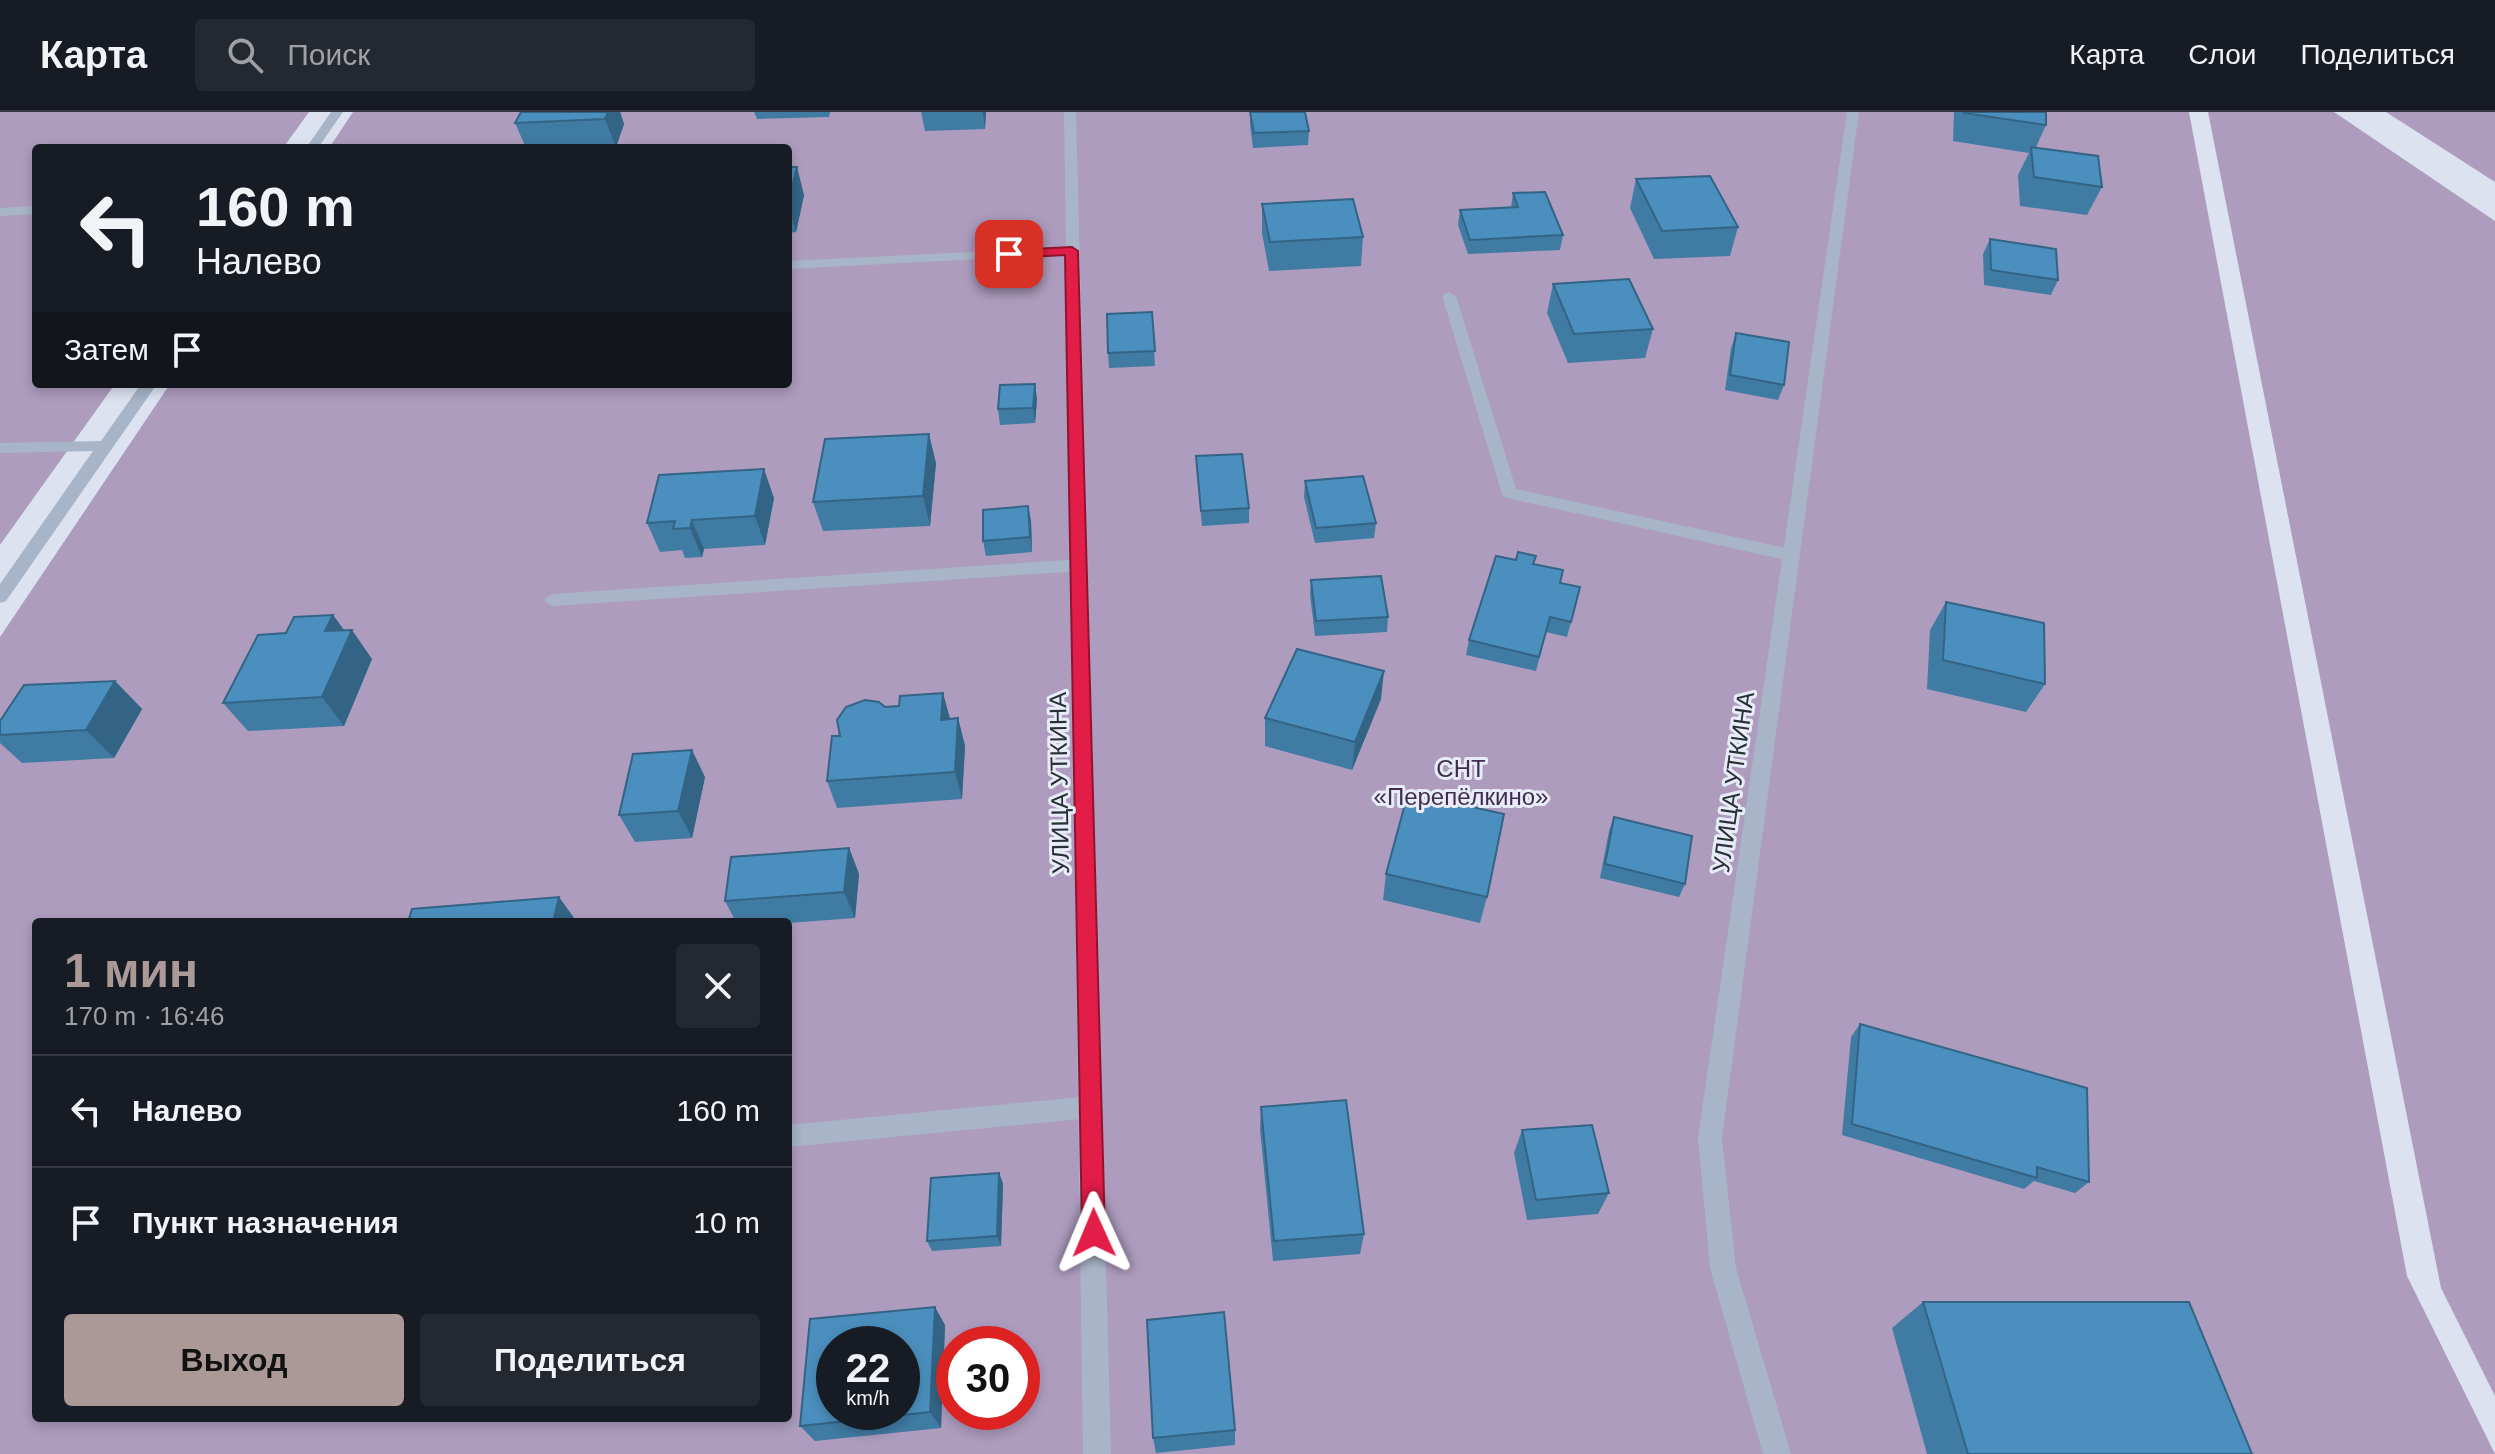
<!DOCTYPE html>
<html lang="ru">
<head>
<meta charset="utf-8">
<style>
  :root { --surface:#171b24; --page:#242831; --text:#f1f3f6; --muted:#9ea1a6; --line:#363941; --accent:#aa9996 }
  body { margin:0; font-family:Arial,sans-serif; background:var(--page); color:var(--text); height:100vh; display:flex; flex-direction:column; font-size:30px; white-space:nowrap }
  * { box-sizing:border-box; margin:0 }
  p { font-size:26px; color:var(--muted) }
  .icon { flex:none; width:44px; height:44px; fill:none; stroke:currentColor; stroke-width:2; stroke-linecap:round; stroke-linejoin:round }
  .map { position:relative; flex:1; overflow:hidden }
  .sheet { position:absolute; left:32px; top:806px; width:760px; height:504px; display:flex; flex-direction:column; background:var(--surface); border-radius:8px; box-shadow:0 4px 12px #0003 }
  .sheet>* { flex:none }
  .hud { position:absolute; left:32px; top:32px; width:760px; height:244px; border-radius:8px; box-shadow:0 4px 12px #0003; background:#171b24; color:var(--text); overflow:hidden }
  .speed { position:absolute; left:816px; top:1214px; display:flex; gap:16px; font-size:40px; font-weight:700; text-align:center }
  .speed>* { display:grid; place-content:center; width:104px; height:104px; border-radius:50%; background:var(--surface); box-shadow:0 4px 12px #0003; line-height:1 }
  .speed small { font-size:20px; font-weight:400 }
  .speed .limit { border:12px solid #d22; background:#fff; color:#111 }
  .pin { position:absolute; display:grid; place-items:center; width:68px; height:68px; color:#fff; margin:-34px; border-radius:16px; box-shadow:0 4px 12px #0006 }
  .me { position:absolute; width:88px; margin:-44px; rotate:359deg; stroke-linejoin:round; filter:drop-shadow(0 0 6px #0008) }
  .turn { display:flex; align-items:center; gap:28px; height:168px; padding:0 32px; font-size:36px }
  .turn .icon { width:104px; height:104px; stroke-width:2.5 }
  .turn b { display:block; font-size:56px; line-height:68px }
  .then { display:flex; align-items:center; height:76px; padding:0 32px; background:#0003; gap:16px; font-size:30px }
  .round { display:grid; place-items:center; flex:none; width:84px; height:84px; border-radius:8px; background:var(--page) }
  .head { display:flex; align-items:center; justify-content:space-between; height:136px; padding:0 32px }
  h1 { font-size:48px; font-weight:600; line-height:60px; color:var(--accent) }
  .action { display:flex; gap:16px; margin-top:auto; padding:16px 32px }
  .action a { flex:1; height:92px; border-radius:8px; background:var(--accent); color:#111; font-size:32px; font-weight:600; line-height:92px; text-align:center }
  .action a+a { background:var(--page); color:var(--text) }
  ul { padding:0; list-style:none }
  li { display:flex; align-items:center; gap:24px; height:112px; padding:0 32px; border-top:2px solid var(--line) }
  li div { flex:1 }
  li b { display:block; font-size:30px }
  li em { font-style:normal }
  header { display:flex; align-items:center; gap:48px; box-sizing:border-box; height:112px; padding:0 40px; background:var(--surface); border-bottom:2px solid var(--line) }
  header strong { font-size:38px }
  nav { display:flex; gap:44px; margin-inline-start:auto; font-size:28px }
  .search { width:560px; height:72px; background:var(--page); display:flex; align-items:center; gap:20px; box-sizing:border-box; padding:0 28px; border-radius:8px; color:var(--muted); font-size:30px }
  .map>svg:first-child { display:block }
</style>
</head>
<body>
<header>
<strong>Карта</strong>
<div class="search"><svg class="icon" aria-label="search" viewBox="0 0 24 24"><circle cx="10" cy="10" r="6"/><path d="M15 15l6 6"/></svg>Поиск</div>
<nav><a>Карта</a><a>Слои</a><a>Поделиться</a></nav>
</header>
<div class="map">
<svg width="2495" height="1342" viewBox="0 0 2495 1342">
  <rect width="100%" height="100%" fill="#dce2f0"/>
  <!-- green -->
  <path fill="#ad9cbe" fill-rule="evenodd" d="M0 0H309L283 36H36V272H115L0 433Z
    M353 0H2189L2407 1164 2495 1342H0V525L170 272H788V36H329ZM36 810H788V1306H36ZM834 1232H902V1300H834ZM954 1232H1022V1300H954Z
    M2208 0H2334L2495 109V1284L2441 1176Z
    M2386 0H2495V70Z"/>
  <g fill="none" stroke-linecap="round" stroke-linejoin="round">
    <!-- service -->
    <path fill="#a8b4c7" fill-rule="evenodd" d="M1072 135 1079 139 1077 142 788 157V149Z
      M1449 180 1456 184 1516 377 1790 437 1799 443 1796 447 1790 449 1503 385 1442 184Z
      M1081 447 1090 453 1081 459 552 494 543 488 552 482Z
      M1092 984 1100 987 1104 995 1100 1003 1092 1006 788 1035V1013Z"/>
    <!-- minor -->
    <path fill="#a8b4c7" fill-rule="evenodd" d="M331 0H343L318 36H306Z
      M1064 0H1076L1111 1342H1083Z
      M1847 0H1859L1722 1026 1736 1156 1791 1342H1763L1710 1156 1698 1026Z
      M36 94V102L0 104V96Z
      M141 272H157L6 489 0 491V472L93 339 0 341V331L101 329Z"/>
  </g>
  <!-- wall -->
  <path fill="#407ba3" d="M521 0H620L624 12 616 35 526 36 515 11Z
    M754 0H830L829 5 757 7Z
    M921 0H986L985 17 925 19Z
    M1250 0 1309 19 1308 33 1253 36 1250 13Z
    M1954 0H2046V13L2036 35 2102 75 2087 103 2020 94 2018 63 2029 41 1953 29Z
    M788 55 804 83 796 120 788 121Z
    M1636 67 1738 115 1730 144 1654 147 1630 96Z
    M1513 81 1563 123 1560 138 1468 142 1458 113 1460 98 1511 96Z
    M1262 92 1363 125 1361 154 1269 159 1262 121Z
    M1990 127 2058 168 2051 183 1984 173 1983 142Z
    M1553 172 1653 217 1645 246 1568 251 1547 201Z
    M1152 200 1155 254 1109 256 1108 241Z
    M1736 221 1784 273 1778 288 1725 278 1731 236Z
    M1037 287 1035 311 1000 313 998 297Z
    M1196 344 1249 396V411L1202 414Z
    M936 351 930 414 823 419 813 390Z
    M1305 369 1376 411 1374 426 1315 431 1304 385Z
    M774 386 765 433 704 437 702 445 685 446 682 438 660 440 647 411Z
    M1028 394 1031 409 1032 440 986 444 983 429Z
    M1534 452 1560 471 1580 475 1567 525 1546 520 1536 559 1466 543 1469 528Z
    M1311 468 1388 505 1387 520 1315 524 1310 483Z
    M1946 490 2045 572 2026 600 1927 577 1930 518Z
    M333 503 344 518 372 547 344 614 248 619 223 591 286 521Z
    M115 569 142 597 114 646 22 651 0 631V623Z
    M1381 587 1352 658 1265 634V606Z
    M885 595 950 607 958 606 965 634 962 687 837 696 827 669Z
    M705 665 692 726 635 730 619 703Z
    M1614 705 1685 772 1679 785 1600 766 1609 719Z
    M849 736 859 762 855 806 788 811 736 810 725 789Z
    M1386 762 1487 785 1480 811 1383 788Z
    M1860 912 2089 1070 2075 1081 2034 1069 2024 1077 1842 1023 1851 925Z
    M1261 995 1364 1122 1360 1142 1273 1149 1260 1017Z
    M1522 1018 1609 1081 1598 1102 1527 1108 1514 1041Z
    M999 1061 1003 1072 1001 1134 932 1139 927 1129Z
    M1923 1190 2252 1342H1927L1892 1216Z
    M945 1213 941 1316 815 1329 800 1314Z
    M1235 1318V1333L1156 1341 1153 1326Z"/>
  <!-- shaded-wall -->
  <path fill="#346485" d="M608 0H620L624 12 616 35 605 7Z
    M983 0H986L985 17Z
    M797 55 804 83 796 120 788 92Z
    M1035 272 1037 287 1035 311 1033 296Z
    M929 322 936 351 930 414 923 384Z
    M764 357 774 386 765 433 755 404Z
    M1028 394 1031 409 1032 440 1030 425Z
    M692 408 704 437 702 445 690 416Z
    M333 503 349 525 352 518 372 547 344 614 322 585 325 519Z
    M1384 559 1381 587 1352 658 1355 630Z
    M115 569 142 597 114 646 86 618Z
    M943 581 951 610 941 608Z
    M958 606 965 634 962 687 955 660Z
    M692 638 705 665 692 726 678 699Z
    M849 736 859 762 855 806 844 780Z
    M559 785 577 810H553Z
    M999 1061 1003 1072 1001 1134 997 1124Z
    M935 1195 945 1213 941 1316 930 1300Z"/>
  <!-- building -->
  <path fill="#4b8fbe" stroke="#346485" stroke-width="2" fill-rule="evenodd" d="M521 0H608L605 7 515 11Z
    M1250 0H1305L1309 19 1254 21Z
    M1964 0H2046V13L1964 1Z
    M2031 35 2098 44 2102 75 2034 65Z
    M788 55H797L788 92Z
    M1710 64 1738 115 1662 119 1636 67Z
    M1545 80 1563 123 1470 128 1460 98 1518 95 1513 81Z
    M1353 87 1363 125 1270 130 1262 92Z
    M1990 127 2056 137 2058 168 1991 158Z
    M1629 167 1653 217 1574 222 1553 172Z
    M1152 200 1155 239 1108 241 1107 202Z
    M1736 221 1789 230 1784 273 1730 263Z
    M1035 272 1033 296 998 297 1000 273Z
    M929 322 923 384 813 390 825 327Z
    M1242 342 1249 396 1201 399 1196 344Z
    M764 357 755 404 692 408 690 416 673 417 675 409 647 411 659 363Z
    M1363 364 1376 411 1316 416 1305 369Z
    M1028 394 1030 425 983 429V398Z
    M1518 440 1536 444 1533 452 1563 458 1560 471 1580 475 1571 510 1550 505 1539 545 1469 528 1496 444 1516 448Z
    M1381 464 1388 505 1316 509 1311 468Z
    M1946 490 2044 511 2045 572 1943 548Z
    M333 503 325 519 352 518 322 585 223 591 258 523 286 521 294 505Z
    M1297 537 1384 559 1355 630 1265 606Z
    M115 569 86 618 0 623V609L24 573Z
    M943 581 941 608 958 606 955 660 827 669 832 624H840L837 608 846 595 865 588 879 590 885 595 899 594 900 584Z
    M692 638 678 699 619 703 633 642Z
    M1408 681 1504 702 1487 785 1386 762Z
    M1614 705 1692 724 1685 772 1605 752Z
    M849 736 844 780 725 789 731 745Z
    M559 785 553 810H408L412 797Z
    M1860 912 2087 976 2089 1070 2037 1055V1066L1852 1012Z
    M1346 988 1364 1122 1274 1129 1261 995Z
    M1592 1013 1609 1081 1536 1088 1522 1018Z
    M999 1061 997 1124 927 1129 931 1066Z
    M1923 1190H2189L2252 1342H1968Z
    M935 1195 930 1300 800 1314 810 1207ZM834 1232H902V1300H834Z
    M1224 1200 1235 1318 1153 1326 1147 1208Z"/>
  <!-- route -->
  <path fill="#e11d48" stroke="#92132f" stroke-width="2" d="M1072 135 1078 139 1105 1121 1102 1129 1094 1132 1086 1129 1082 1121 1065 143 1009 146 1002 142 1009 138Z"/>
  <g text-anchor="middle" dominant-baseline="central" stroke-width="6" stroke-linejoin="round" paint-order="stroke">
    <!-- park labels -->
    <g font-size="24" fill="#412d51" stroke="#e8ecf8">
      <text x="1461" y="656">СНТ<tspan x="1461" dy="28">«Перепёлкино»</tspan></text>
    </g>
    <!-- street labels -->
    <g font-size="24" fill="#282f35" stroke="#e8ecf8">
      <text transform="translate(1733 670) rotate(-82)">УЛИЦА УТКИНА</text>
      <text transform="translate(1059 671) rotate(-91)">УЛИЦА УТКИНА</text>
    </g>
  </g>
</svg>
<div class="speed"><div>22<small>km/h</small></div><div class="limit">30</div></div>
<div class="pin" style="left:1009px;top:142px;background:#d93025"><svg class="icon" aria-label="arrive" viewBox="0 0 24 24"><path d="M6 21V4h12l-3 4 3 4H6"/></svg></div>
<svg class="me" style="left:1094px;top:1121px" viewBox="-20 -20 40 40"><path d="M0-17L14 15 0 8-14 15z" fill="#e11d48" stroke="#fff" stroke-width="4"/></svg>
<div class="hud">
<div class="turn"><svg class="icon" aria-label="left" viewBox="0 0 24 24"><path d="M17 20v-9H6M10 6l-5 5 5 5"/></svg><div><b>160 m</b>Налево</div></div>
<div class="then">Затем<svg class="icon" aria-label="arrive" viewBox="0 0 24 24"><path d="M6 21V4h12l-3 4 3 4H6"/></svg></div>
</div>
<section class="sheet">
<div class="head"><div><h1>1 мин</h1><p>170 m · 16:46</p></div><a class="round"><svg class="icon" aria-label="close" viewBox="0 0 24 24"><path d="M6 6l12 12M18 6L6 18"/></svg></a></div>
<ul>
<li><svg class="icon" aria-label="left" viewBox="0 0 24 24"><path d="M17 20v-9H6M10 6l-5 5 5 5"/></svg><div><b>Налево</b></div><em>160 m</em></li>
<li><svg class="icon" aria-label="arrive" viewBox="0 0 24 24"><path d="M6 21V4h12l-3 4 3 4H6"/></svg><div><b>Пункт назначения</b></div><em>10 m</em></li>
</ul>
<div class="action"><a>Выход</a><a>Поделиться</a></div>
</section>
</div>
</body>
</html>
